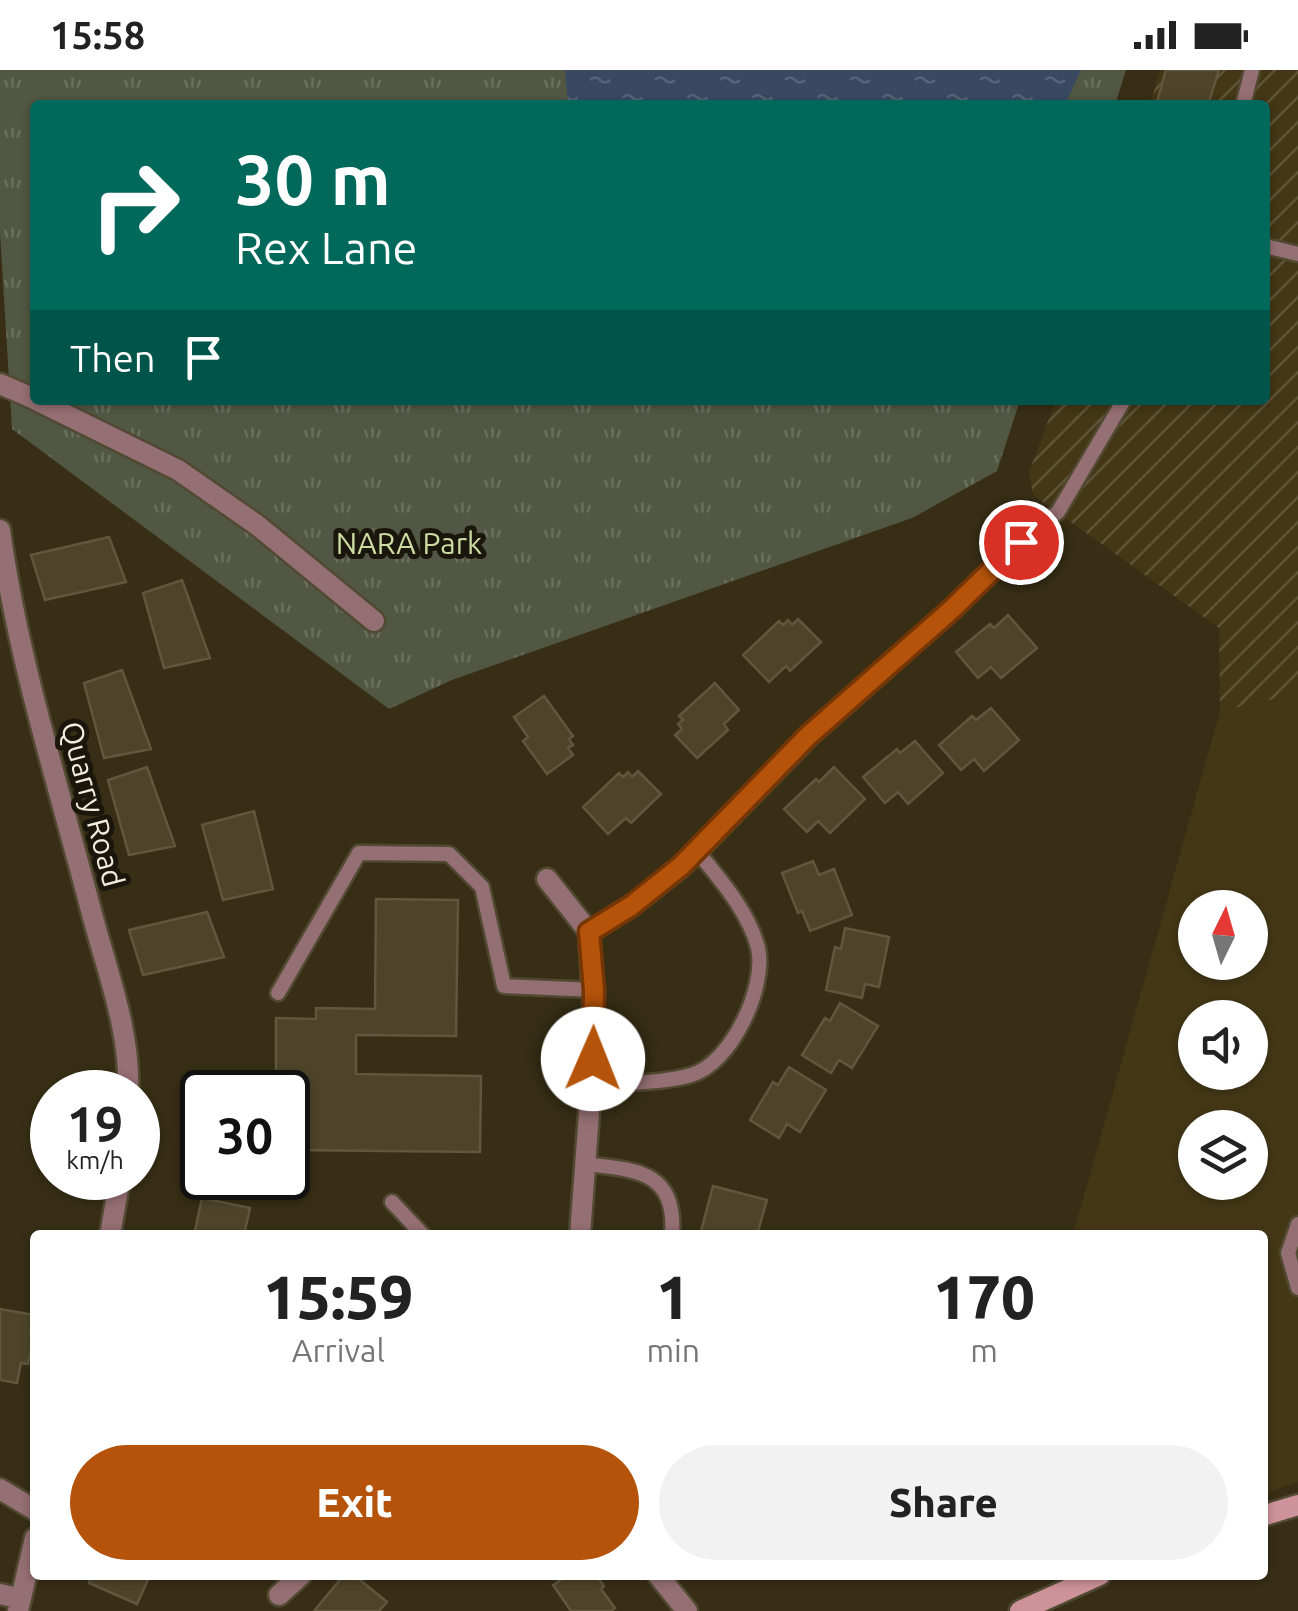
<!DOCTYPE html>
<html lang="en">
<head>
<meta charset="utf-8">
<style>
  :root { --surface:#fff; --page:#f2f2f2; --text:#222; --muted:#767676; --accent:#b45309 }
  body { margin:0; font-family:Ubuntu,sans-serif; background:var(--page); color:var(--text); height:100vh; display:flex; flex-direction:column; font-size:38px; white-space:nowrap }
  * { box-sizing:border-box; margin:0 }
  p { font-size:32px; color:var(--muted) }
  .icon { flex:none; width:55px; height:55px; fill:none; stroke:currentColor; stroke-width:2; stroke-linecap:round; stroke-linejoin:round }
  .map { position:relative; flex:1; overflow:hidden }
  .details { position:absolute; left:30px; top:1160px; width:1238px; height:350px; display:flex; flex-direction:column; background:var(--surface); border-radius:10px; box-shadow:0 2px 8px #0004 }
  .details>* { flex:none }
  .guide { position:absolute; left:30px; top:30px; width:1240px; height:305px; border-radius:10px; box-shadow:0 2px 8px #0004; background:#00695c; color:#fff; overflow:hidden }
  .needle { width:65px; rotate:5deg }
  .buttons { position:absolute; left:1178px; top:820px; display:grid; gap:20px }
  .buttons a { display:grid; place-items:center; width:90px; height:90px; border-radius:50%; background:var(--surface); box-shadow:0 2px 8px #0004; font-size:50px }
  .speed { position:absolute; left:30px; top:1000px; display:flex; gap:20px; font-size:50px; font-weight:700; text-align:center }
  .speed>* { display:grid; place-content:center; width:130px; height:130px; border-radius:50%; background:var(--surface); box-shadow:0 2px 8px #0004; line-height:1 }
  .speed small { font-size:25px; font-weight:400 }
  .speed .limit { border:5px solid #111; border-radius:15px; background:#fff; color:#111 }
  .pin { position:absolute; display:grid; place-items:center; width:85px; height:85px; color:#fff; margin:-42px; border:5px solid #fff; border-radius:50%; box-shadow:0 2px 10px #0007 }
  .me { position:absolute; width:110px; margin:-55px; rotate:1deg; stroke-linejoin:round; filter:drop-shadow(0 0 8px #0008) }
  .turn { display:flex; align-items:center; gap:35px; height:210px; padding:0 40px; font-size:45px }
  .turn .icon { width:130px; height:130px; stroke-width:2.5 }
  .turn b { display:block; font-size:70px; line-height:85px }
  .then { display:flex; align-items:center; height:95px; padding:0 40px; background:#0003; gap:20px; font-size:38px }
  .eta { display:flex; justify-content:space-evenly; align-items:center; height:170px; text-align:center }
  .eta b { font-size:60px; font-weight:800; line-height:70px }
  .cta { display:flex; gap:20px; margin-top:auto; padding:20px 40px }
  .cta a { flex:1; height:115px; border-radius:60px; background:var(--accent); color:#fff; font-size:40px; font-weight:800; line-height:115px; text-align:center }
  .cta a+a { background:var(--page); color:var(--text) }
  .status { display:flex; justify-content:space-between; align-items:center; height:70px; padding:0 50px; background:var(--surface); direction:ltr }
  .status svg { height:28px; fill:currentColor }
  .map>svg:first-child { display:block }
</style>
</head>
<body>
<div class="status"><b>15:58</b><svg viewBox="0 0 49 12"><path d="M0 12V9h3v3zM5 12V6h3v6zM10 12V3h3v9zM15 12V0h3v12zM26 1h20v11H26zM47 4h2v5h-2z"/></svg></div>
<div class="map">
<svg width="1298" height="1541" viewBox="0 0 1298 1541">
  <defs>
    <pattern id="industrial-furrows" width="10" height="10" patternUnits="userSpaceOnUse" patternTransform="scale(2.5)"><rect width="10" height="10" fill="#433716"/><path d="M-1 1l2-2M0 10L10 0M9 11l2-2" fill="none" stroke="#5f5437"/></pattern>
    <pattern id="park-tufts" width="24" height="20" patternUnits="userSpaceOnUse" patternTransform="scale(2.5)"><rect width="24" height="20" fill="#515742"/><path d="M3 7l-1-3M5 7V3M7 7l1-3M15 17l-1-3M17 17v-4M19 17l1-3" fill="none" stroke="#6a6f5d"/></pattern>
    <pattern id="water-ripples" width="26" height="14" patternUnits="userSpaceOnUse" patternTransform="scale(2.5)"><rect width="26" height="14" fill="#394962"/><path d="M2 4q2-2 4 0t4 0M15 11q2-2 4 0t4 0" fill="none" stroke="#566378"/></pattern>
  </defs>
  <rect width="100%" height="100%" fill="#372e15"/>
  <!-- built -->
  <path fill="#433716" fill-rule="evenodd" d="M1298 624V1412L1263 1424 1262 1165H1073L1220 641ZM1195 838H1250V892H1195ZM1195 948H1250V1002H1195ZM1195 1058H1250V1112H1195Z"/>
  <!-- industrial -->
  <path fill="url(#industrial-furrows)" d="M1160 0H1298V624L1220 641 1219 558 1033 425 1029 402 1056 330H1265V35H1150Z"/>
  <!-- park -->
  <path fill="url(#park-tufts)" d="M0 0H1126L1115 35H35V330H1020L997 401 912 448 452 610 389 639 12 359 0 162Z"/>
  <!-- water -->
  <path fill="url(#water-ripples)" d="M565 0H1081L1065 35H568Z"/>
  <!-- building -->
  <path fill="#4d442a" stroke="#61573d" stroke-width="2.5" d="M1166 0H1219L1208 35H1156Z
    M109 467 126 512 45 530 31 485Z
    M182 510 210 588 164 598 143 523Z
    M1008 545 1037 578 1001 608 991 597 978 608 956 582 990 554 994 558Z
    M798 549 821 572 790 601 786 596 769 612 743 585 779 551 783 555 788 550 792 555Z
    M122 600 151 679 104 688 84 613Z
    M715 613 739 640 724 654 728 660 697 688 675 665 682 659 678 654 683 650 679 646Z
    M544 626 573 666 569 669 573 675 568 678 573 685 547 704 523 671 528 667 514 647Z
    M991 638 1019 670 984 701 974 689 961 700 939 675 972 646 976 650Z
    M915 671 943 703 908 734 898 722 885 733 863 707 897 679 900 683Z
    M147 697 175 776 129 785 108 710Z
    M834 697 865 729 830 763 818 751 807 762 784 739 816 709 819 712Z
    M638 701 661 724 631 753 626 748 608 764 583 737 619 703 623 707 628 702 632 707Z
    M254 741 273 819 223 830 202 755Z
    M813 791 819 805 834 799 852 845 810 861 802 841 798 843 782 803Z
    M376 829 458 830 456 966 356 965V1004L481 1006 480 1082 288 1080V1022H249V1003H276V948L316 949V938L375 939Z
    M207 842 224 887 143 905 129 860Z
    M845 858 889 867 879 917 865 914 862 928 826 920 835 877 841 879Z
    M840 933 878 956 852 998 839 990 831 1003 802 985 825 948 830 951Z
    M789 997 826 1020 800 1062 787 1054 779 1068 750 1050 773 1012 778 1015Z
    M713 1116 767 1130 757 1165H700Z
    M202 1128 250 1138 244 1165H194Z
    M0 1239 34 1245 30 1262H35L28 1294 21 1293 17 1313 0 1310Z
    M92 1505H150L137 1534 89 1513Z
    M344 1505H354L387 1532 379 1541H314Z
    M558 1505H596L604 1516 601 1519 615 1538 611 1541H571L553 1515 562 1509Z"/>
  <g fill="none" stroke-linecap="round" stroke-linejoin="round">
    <!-- lane casing -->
    <g stroke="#514931" stroke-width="19">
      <path id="lane" d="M1243 35 1252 0
        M1265 176 1298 184
        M1021 472 1058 442 1124 330
        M278 923 359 783 449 784 482 817 504 916 594 920
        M591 1016C623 1012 660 1014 691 1005 731 994 767 917 758 878 749 842 719 808 697 781
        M585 1094C635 1100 677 1100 672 1165
        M392 1132 423 1165
        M1298 1154 1288 1183 1298 1218"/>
    </g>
    <!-- street casing -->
    <g stroke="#514931" stroke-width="25">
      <path id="street" d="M0 314 35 329
        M36 330 178 400 257 455 374 551
        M0 460C18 591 59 717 92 844 107 901 131 963 128 1022
        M547 809 589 862 595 962 580 1165
        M589 862 631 836 681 797 809 666 951 540 1021 472
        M110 1165 120 1108
        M0 1419 35 1440
        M658 1505 687 1541
        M0 1524 21 1529
        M279 1525 301 1505
        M18 1541 35 1468"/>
    </g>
    <!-- secondary casing -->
    <g stroke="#514931" stroke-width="25">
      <path id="secondary" d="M1262 1446 1298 1435
        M1020 1541 1100 1505"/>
    </g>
    <!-- lane -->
    <use href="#lane" stroke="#946f73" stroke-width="14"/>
    <!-- street -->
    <use href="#street" stroke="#946f73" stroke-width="20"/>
    <!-- secondary -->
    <use href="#secondary" stroke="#ce929a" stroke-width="20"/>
  </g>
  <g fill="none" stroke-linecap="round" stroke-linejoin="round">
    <!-- route casing -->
    <g stroke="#753606" stroke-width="25">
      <path id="route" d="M593 989 594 920 589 862 631 836 681 796 808 666 951 540 1021 472"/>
    </g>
    <!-- route -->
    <use href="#route" stroke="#b45309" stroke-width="18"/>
  </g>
  <g text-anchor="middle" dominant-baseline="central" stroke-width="10" stroke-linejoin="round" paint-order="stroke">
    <!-- park labels -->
    <g font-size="30" fill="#cbdba2" stroke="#1b160c">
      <text x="409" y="473">NARA Park</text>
    </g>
    <!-- street labels -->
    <g font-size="30" fill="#f2ecdd" stroke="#1b160c">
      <text transform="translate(93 734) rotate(75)">Quarry Road</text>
    </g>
  </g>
</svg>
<div class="buttons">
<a><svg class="needle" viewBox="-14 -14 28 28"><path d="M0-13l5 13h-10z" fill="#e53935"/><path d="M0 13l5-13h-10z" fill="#767676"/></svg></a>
<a><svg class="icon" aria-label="sound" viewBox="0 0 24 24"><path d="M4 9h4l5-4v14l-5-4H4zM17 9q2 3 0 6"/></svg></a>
<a><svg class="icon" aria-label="layers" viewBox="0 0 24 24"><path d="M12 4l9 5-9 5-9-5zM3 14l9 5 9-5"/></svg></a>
</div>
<div class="speed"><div>19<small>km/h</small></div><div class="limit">30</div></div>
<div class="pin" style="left:1021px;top:472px;background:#d93025"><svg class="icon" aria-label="arrive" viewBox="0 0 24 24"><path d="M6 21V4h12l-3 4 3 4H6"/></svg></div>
<svg class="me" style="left:593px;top:989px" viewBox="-20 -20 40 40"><circle r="19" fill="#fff"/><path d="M0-13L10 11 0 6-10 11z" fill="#b45309"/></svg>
<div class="guide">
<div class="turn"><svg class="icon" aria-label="right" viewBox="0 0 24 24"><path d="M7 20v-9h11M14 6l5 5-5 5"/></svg><div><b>30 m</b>Rex Lane</div></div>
<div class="then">Then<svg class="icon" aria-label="arrive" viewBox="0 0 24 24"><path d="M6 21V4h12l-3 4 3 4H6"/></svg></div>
</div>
<section class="details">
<div class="eta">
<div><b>15:59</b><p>Arrival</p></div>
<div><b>1</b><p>min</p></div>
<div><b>170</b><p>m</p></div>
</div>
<div class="cta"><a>Exit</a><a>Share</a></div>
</section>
</div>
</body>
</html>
